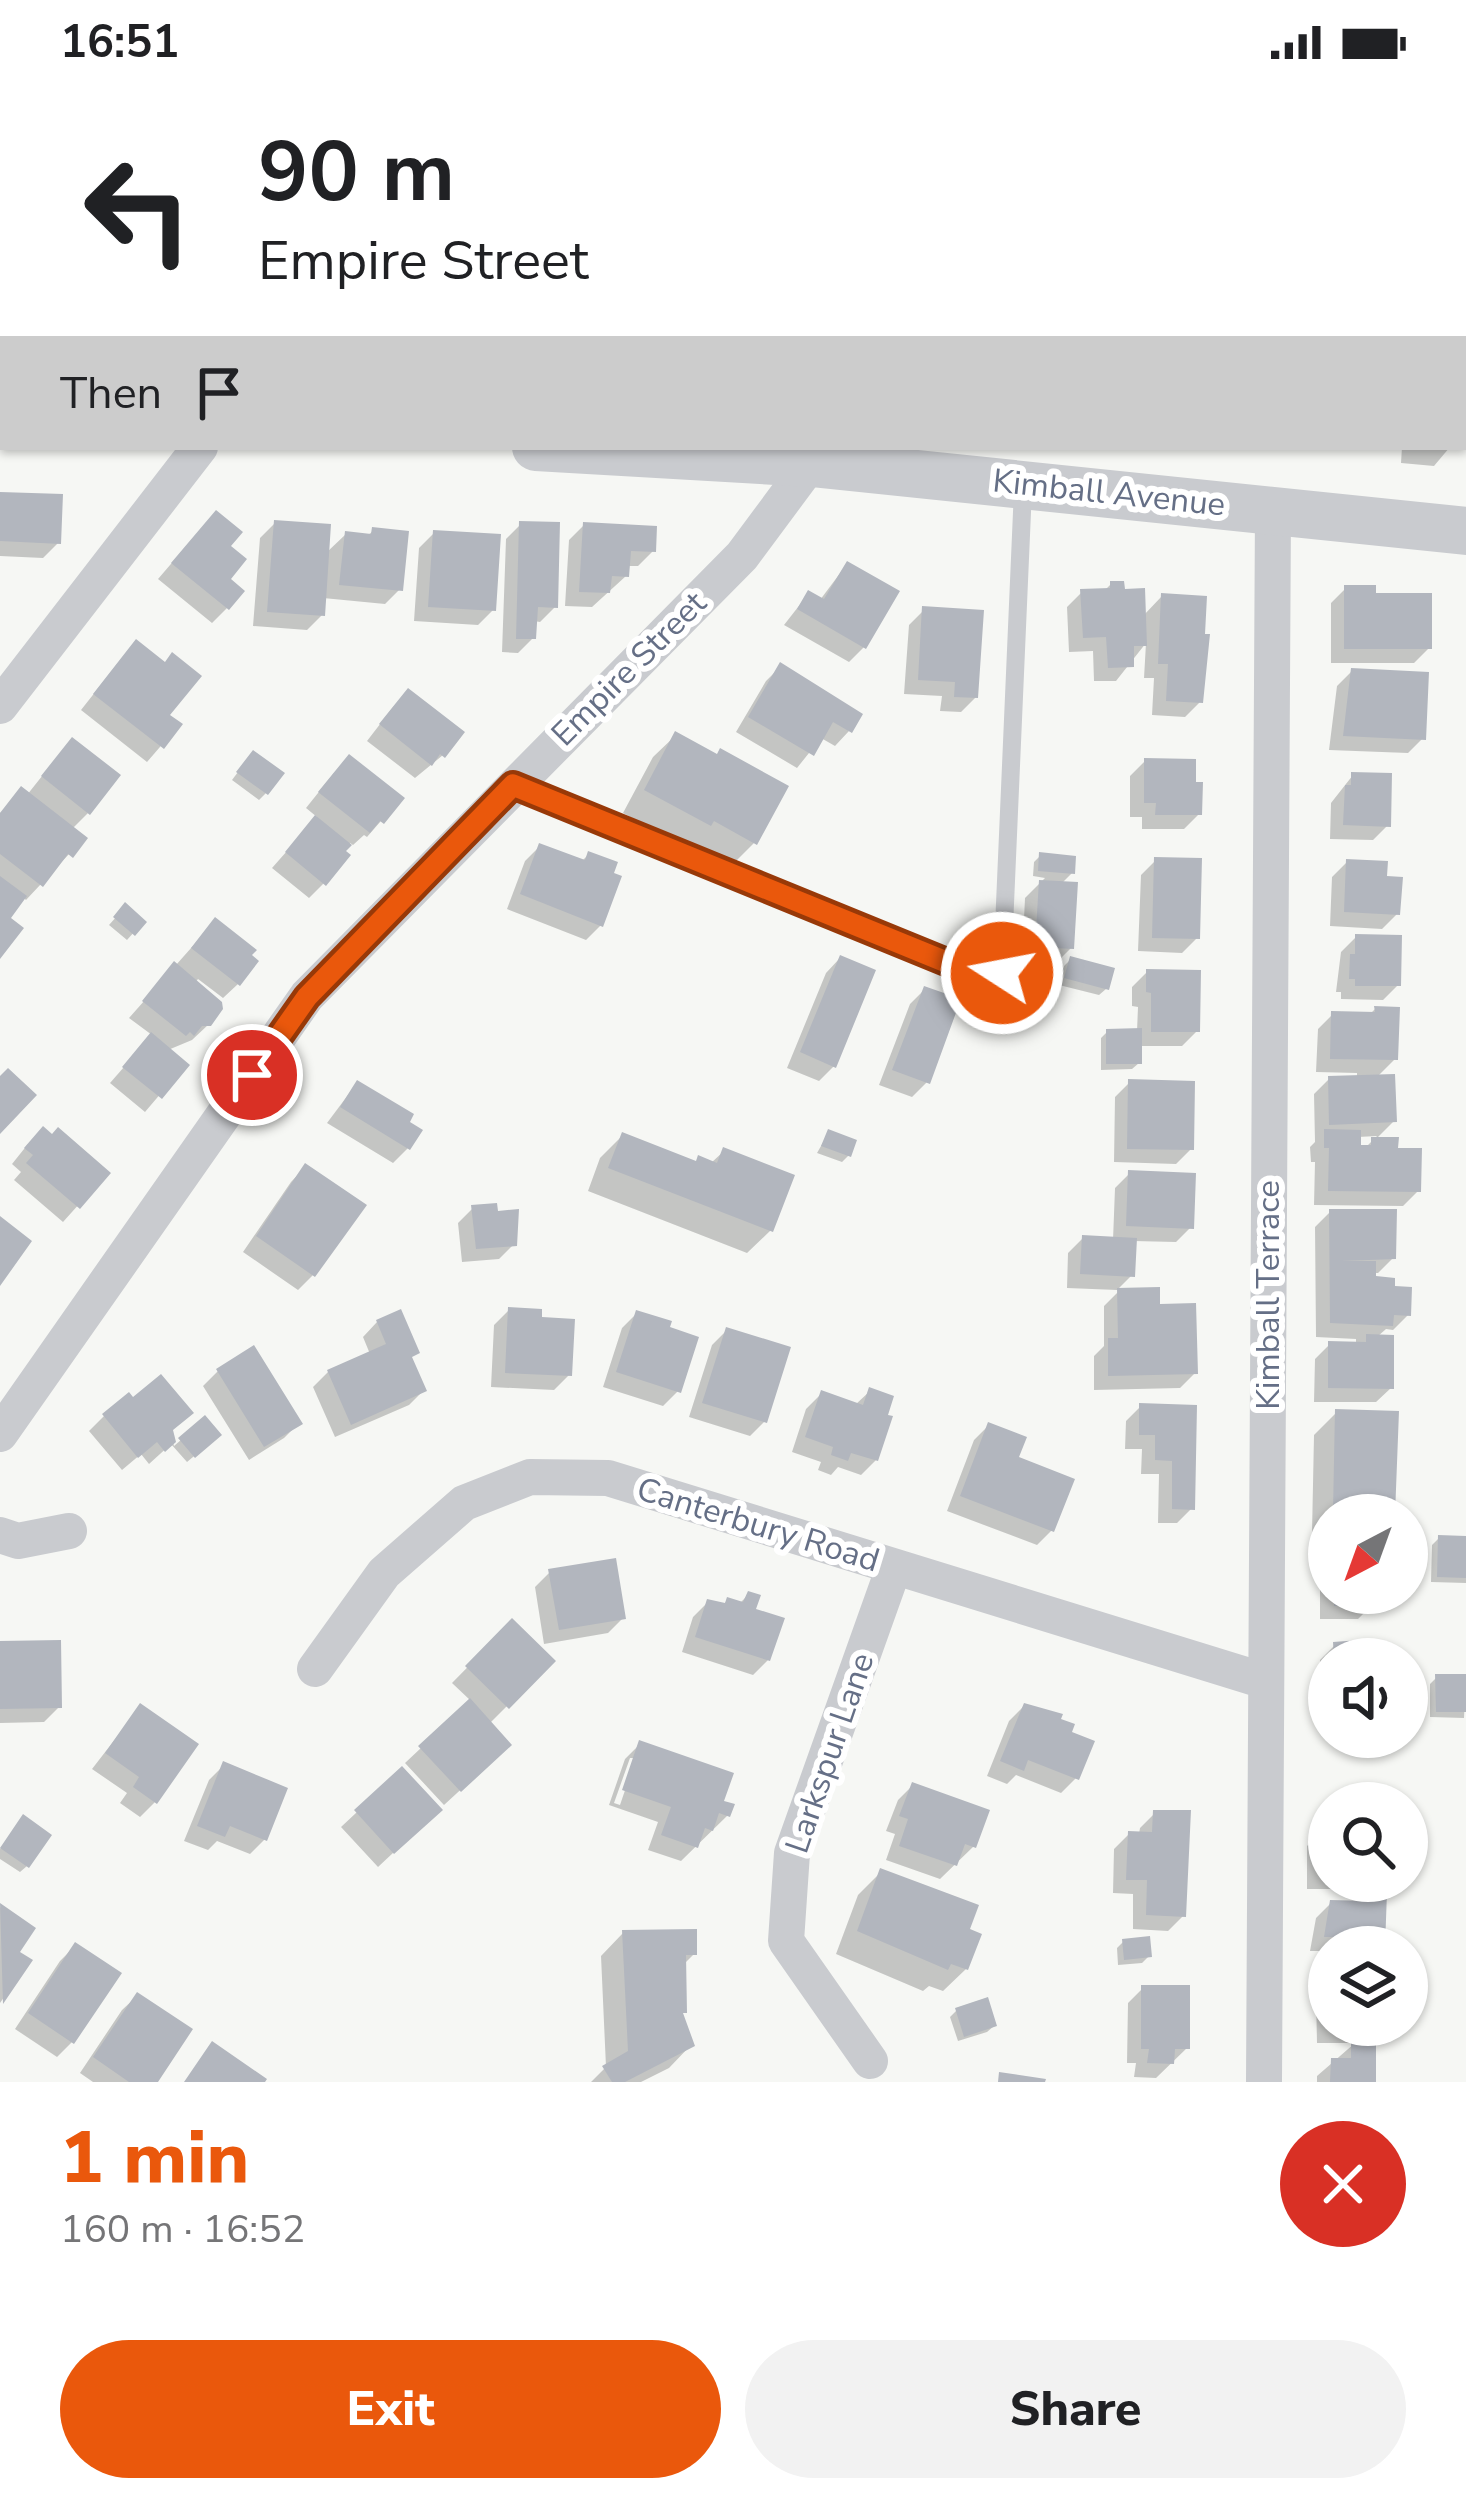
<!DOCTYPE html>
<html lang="en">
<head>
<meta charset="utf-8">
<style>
  :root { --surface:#fff; --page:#f2f2f2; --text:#202124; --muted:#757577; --accent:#ea580c }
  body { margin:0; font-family:"Nunito Sans",sans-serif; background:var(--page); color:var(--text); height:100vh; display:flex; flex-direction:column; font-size:45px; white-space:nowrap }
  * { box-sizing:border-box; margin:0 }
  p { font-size:39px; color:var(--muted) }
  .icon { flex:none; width:66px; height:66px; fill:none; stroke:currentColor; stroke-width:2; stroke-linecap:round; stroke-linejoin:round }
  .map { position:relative; height:1998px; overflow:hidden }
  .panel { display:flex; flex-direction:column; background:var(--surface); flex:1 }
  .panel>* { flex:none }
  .banner { position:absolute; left:0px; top:0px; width:1467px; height:366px; box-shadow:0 3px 9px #0004; background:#fff; color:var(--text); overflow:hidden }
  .needle { width:78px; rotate:221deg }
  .fabs { position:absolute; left:1308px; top:1410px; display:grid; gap:24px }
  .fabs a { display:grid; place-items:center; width:120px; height:120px; border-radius:50%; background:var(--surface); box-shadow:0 3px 9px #0004; font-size:60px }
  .pin { position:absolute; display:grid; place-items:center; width:102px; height:102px; color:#fff; margin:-51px; border:6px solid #fff; border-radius:50%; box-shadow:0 3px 12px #0007 }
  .me { position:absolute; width:132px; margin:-66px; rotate:281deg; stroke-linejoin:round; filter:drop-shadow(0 0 9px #0008) }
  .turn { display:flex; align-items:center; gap:42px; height:252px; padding:0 60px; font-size:54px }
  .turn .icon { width:156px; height:156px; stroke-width:2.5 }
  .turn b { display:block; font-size:84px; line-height:102px }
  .then { display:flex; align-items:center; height:114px; padding:0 60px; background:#0003; gap:24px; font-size:45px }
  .round { display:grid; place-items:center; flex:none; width:126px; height:126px; border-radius:63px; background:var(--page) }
  .overview { display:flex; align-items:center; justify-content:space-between; height:204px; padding:0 60px }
  h1 { font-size:72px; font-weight:800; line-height:90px; color:var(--accent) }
  .button { display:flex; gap:24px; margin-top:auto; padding:24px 60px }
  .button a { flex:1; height:138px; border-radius:72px; background:var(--accent); color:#fff; font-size:48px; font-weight:800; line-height:138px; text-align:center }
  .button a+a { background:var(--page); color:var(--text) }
  .status { display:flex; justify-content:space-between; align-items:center; height:84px; padding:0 60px; background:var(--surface); direction:ltr }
  .status svg { height:33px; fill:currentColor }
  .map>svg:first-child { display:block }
</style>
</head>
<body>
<div class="status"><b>16:51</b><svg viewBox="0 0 49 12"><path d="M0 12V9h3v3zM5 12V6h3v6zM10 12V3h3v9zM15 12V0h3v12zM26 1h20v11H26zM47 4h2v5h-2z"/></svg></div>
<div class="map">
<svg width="1466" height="1998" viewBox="0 0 1466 1998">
  <rect width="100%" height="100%" fill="#f6f7f4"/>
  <!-- shadow -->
  <path fill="#0003" fill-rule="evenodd" d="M0 0H52L3 3V14Z
    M64 0H148L64 3Z
    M155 0H230L155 3Z
    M244 0H319L244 3Z
    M334 0H412L334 3Z
    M448 0H542L448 3Z
    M559 0H634L559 3Z
    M732 0H823L824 3H731Z
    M988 0H1106L1103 3Z
    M1464 79 1466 82 1465 168 1464 166Z
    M0 114 3 115V221H0Z
    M1402 363H1450L1434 382 1401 379Z
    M0 411 58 459 43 474 0 472Z
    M275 439 326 469 346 450 367 452 373 447 400 505 385 520 323 514 322 531 307 546 253 542 260 454Z
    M521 440 555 523 540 538 534 537 533 554 518 569 502 568 506 455Z
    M584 441 653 467 638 482H627L626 492 592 523 565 522 569 456Z
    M201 445 227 463V524L212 539 158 495Z
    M434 449 493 526 478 541 414 537 419 464Z
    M847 480 864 563 849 578 784 541 809 509 820 516Z
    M1111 500 1143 532 1162 512 1200 618 1185 633 1152 631 1154 594H1144L1146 559 1116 597H1094L1093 567 1069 568 1067 523 1082 508 1104 507Z
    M1346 504 1373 512 1429 564 1414 579H1331V519Z
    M924 526 976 613 961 628 940 627 942 612 904 610 909 541Z
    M122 574 166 632 179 641 147 678 81 626Z
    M781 582 849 647 835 662 821 654 797 684 736 648 766 597Z
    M1352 587 1423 654 1408 669 1329 666 1337 602Z
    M394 622 443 671 415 694 367 657Z
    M676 651 754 759 732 781 690 759 686 763 623 729 653 673Z
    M58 672 88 729 72 745 84 754 26 816 23 813 7 834 0 870V729L27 711Z
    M247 676 266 709 259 716 232 696Z
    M1145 677 1199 730 1184 745H1142V733H1130V692Z
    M334 689 400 715 367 753 364 751 353 761 350 759 323 800 309 814 272 784 317 733 306 724Z
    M1353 691 1388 741 1373 756 1330 755 1331 719Z
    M540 762 581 778 589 770 601 841 586 856 507 825 525 777Z
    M1041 771 1072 789 1061 800 1071 864 1056 879 1022 877 1025 814 1045 794 1033 792 1034 778Z
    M1156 776 1197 854 1182 869 1138 867 1141 791Z
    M1347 778 1384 795 1397 830 1382 845 1330 842 1332 793Z
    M125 823 143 838 127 856 109 841Z
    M215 837 238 900 223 914 198 895 195 899 209 940 192 956 168 966 185 981 145 1028 110 999 152 951 129 934Z
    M1356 853 1398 901 1383 916 1341 915V908H1336L1341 868Z
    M840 874 834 982 819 997 787 984 826 889Z
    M1071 875 1106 905 1099 911 1059 901 1064 882Z
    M1147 888 1197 947 1182 962H1139V979L1132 985 1101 986V954L1107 948 1137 947 1138 923 1132 922V903Z
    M925 905 927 998 912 1013 879 1001 910 920Z
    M1375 925 1395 975 1376 994 1394 1037 1375 1056 1395 1066 1418 1107 1403 1122 1314 1121 1315 1078H1311L1310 1063 1315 1058 1314 1010 1329 995 1357 994V989L1316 988 1318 945 1333 930 1369 931ZM1377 1052 1365 1064H1357L1358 1053Z
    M1130 998 1191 1065 1176 1080 1114 1078 1115 1013Z
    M357 999 408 1064 393 1079 327 1039Z
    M829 1048 849 1071 842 1078 817 1069Z
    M623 1051 694 1079H711L724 1067 791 1093 770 1147 747 1169 588 1107 600 1074Z
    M28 1060 107 1089 63 1138 14 1096 21 1088 12 1080Z
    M305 1083 313 1191 298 1206 243 1168 291 1098Z
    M1130 1089 1191 1143 1176 1158 1133 1157 1132 1191 1117 1206 1067 1204 1068 1169 1083 1154 1113 1156 1115 1104Z
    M473 1124 514 1160 499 1175 462 1178 458 1139Z
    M1330 1128 1393 1174 1378 1189H1373V1195L1408 1231 1393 1246 1386 1245 1377 1253 1391 1304 1376 1318H1314L1315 1275 1330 1260 1356 1261V1255L1316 1253 1315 1143Z
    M1119 1207 1157 1223 1195 1289 1180 1304 1094 1306V1272L1104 1262V1222Z
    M509 1226 569 1291 554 1306 491 1303 494 1241Z
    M637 1229 678 1307 663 1322 603 1303 622 1244Z
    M377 1238 424 1306 409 1321 335 1353 313 1303 328 1288 370 1270 363 1253Z
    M727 1246 765 1337 750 1352 689 1333 712 1261Z
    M218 1287 299 1339 284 1354 249 1376 203 1302Z
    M870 1307 876 1376 861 1391 838 1383 831 1391 818 1386 821 1378 792 1368 806 1325 821 1310 855 1321Z
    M1141 1322 1194 1324 1192 1424 1177 1439H1158L1159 1390H1141L1142 1365H1125L1126 1337Z
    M1337 1328 1396 1330 1392 1431H1329V1450L1312 1449 1314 1351Z
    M104 1332 170 1348 174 1362 204 1336 211 1358 187 1378 171 1360 149 1380 141 1370 122 1386 89 1347Z
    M989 1341 1015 1375 1052 1446 1037 1461 947 1427 974 1356Z
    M1439 1454 1466 1455V1499L1431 1498 1432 1461Z
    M1329 1478V1509H1373V1520L1358 1535H1320V1487Z
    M550 1488 623 1534 608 1549 544 1560 535 1503Z
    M749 1510 768 1576 753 1591 682 1568 693 1533 708 1518 722 1522 728 1516 739 1520Z
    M512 1538 552 1577 489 1640 493 1676 444 1721 405 1679 471 1617 452 1599Z
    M0 1560 59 1623 44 1638 0 1639Z
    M1335 1561 1397 1575H1329V1625H1321L1320 1576Z
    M1437 1593H1466L1464 1634 1430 1633V1600Z
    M1024 1622 1076 1694 1061 1709 1016 1691 1007 1700 987 1692 1009 1637Z
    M140 1623 155 1718 140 1733 120 1719 127 1709 92 1685Z
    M640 1660 720 1719 728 1731 681 1777 648 1766 658 1738 609 1721 625 1675ZM630 1674H636L620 1721 614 1719Z
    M224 1681 265 1755 250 1770 217 1757 208 1766 184 1757 209 1696Z
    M402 1686 424 1740 378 1783 341 1743Z
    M913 1701 974 1762 940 1795 886 1776 895 1750 886 1747 898 1716Z
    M1155 1729 1183 1832 1168 1847 1133 1845V1810L1113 1809 1114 1765 1129 1750H1139L1140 1744Z
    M17 1741 27 1782 20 1788 0 1775V1765Z
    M1322 1747H1329V1797H1382L1373 1805H1307V1762Z
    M881 1788 966 1847V1885L943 1907 929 1902 923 1907 836 1870 858 1811Z
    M1369 1810 1382 1863H1329V1886H1319V1867H1310L1316 1834 1331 1819 1359 1820Z
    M0 1823 32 1844 16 1868 29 1877 0 1919Z
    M623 1849 694 1870 683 1881 681 1931 691 1961 669 1984 641 1998H591L606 1983 601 1872Z
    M1124 1857 1149 1872 1142 1879 1118 1881 1117 1864Z
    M75 1862 72 1958 57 1973 15 1945 60 1877Z
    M1329 1901V1941H1384L1365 1963 1373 1998H1317V1992L1355 1959H1317L1316 1913Z
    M1143 1904 1187 1964 1156 1994 1134 1993 1136 1979H1127L1128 1919Z
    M137 1912 155 1998H93L80 1989 122 1926Z
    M956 1927 994 1942 987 1948 958 1957 950 1933Z"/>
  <!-- building -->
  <path fill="#b2b6be" d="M0 408 63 410 61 460 0 457Z
    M216 426 243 448 231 462 247 475 231 495 245 507 229 526 171 479Z
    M274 436 331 440 325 532 267 528Z
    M519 437 560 438 558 524 538 523 536 555H516Z
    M583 438 657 442 656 468 631 467 629 493 612 492 610 509 579 508Z
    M372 443 409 447 403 507 339 501 345 447 371 450Z
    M433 446 501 450 496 527 428 523Z
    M847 477 900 507 866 565 797 525 808 506 824 515Z
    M1110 497H1124L1125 505 1145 504 1147 562H1134V583L1108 584 1106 553 1083 554 1080 505 1110 504Z
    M1344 501H1376V509H1432V565H1344Z
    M1161 509 1207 512 1205 550H1210L1203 619 1166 617 1168 580H1158Z
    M922 522 984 526 978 614 954 613 955 598 918 596Z
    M136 555 165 578 172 568 202 592 170 631 183 640 164 665 93 610Z
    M780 578 863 630 852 649 833 638 814 672 748 633Z
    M1351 584 1429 588 1426 656 1343 652Z
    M408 604 465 648 445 674 440 670 432 682 379 640Z
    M675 647 717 670 720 664 789 702 757 761 714 737 711 742 644 706Z
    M72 653 121 691 90 731 41 692Z
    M253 666 285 689 268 711 236 688Z
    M349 670 405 714 384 740 380 737 370 749 318 708Z
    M1144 674 1196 675V698H1203L1202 731H1155L1156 719H1144Z
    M1351 688 1392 689 1391 743 1343 741 1345 701H1351Z
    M21 702 88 754 73 774 68 770 43 803 0 770V729Z
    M315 731 352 761 346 767 351 771 326 802 285 768Z
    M539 759 585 776 588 767 618 778 614 789 622 792 603 843 520 810Z
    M1039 768 1076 772 1075 790 1038 787Z
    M1154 773 1202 774 1200 855 1152 854Z
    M1346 775 1388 777 1387 792 1403 793 1400 831 1344 828Z
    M0 792 27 812 11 834 24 844 0 875Z
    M1039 796 1078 798 1074 865 1035 863Z
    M125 818 147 838 135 852 113 833Z
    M215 833 257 866 252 871 259 877 240 902 191 864Z
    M1355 850 1402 851 1401 902H1355V895H1349L1350 870H1355Z
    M840 871 876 886 836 984 800 968Z
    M1070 872 1115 884 1109 906 1064 894Z
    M174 877 222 918 223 925 211 942H202L194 952 190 948 186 952 142 917Z
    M1146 885 1201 886 1200 948H1151V909L1146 908Z
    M924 902 961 915 930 1000 892 986Z
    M1374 922 1400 923 1398 976 1330 975 1331 927 1375 928Z
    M1142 944V980H1106V945Z
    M151 948 190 981 162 1015 122 983Z
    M8 984 37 1011 0 1050V992Z
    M1395 990 1397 1038 1329 1041 1328 992Z
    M1128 995 1195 997 1194 1066 1127 1065Z
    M357 996 414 1030 410 1038 423 1046 410 1066 340 1023Z
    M43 1042 52 1050 58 1043 111 1089 80 1125 26 1079 33 1071 24 1064Z
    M828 1045 857 1056 851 1073 821 1062Z
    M1324 1045 1361 1046V1061H1371V1053H1399L1398 1064H1422L1421 1108 1328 1107 1329 1064H1324Z
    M622 1048 696 1077 698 1071 717 1079 723 1063 795 1091 773 1148 608 1084Z
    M305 1079 367 1121 315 1193 256 1152Z
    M1128 1086 1196 1089 1194 1145 1126 1142Z
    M497 1119 498 1127 519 1125 517 1162 476 1165 471 1121Z
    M1329 1125H1397L1396 1175 1341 1177H1376V1192L1395 1194V1202L1412 1203 1411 1232 1394 1231 1393 1242 1330 1239Z
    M0 1132 32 1157 0 1202Z
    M1082 1151 1137 1154 1135 1193 1080 1190Z
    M1160 1203V1220L1196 1219 1198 1290 1108 1292V1254H1118L1117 1204Z
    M508 1223 542 1225V1233L575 1235 572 1292 505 1289Z
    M401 1225 420 1269 412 1273 427 1307 351 1341 327 1286 386 1260 376 1236Z
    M636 1226 672 1237 670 1243 699 1253 681 1309 616 1288Z
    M726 1243 791 1263 767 1339 702 1319Z
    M1366 1250 1394 1251V1305L1328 1304V1257L1366 1258Z
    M254 1261 303 1340 264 1363 216 1285Z
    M161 1290 194 1329 173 1346 176 1358 165 1368 157 1358 138 1374 102 1330 129 1308 133 1313Z
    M869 1303 894 1312 888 1331 893 1332 878 1377 851 1369 848 1377 831 1371 833 1363 805 1353 821 1306 863 1321Z
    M1139 1319 1197 1321 1195 1426 1172 1425V1377L1155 1376V1351H1139Z
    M1335 1325 1399 1327 1395 1431 1333 1428Z
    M205 1331 222 1351 195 1374 178 1354Z
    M988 1338 1027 1353 1019 1373 1075 1395 1054 1448 960 1412Z
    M1438 1451 1466 1452V1494L1437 1493Z
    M616 1474 626 1535 559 1546 548 1485Z
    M748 1507 761 1511 756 1525 785 1534 770 1577 695 1553 707 1515 725 1519 727 1513 743 1518Z
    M1334 1509H1376V1521L1334 1522Z
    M512 1534 556 1577 509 1625 465 1582Z
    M1374 1555 1378 1566H1400V1575H1334L1333 1558Z
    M61 1556 62 1624 0 1625V1557Z
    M1435 1590H1466V1628H1436Z
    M470 1614 512 1661 461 1708 418 1662Z
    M140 1619 199 1660 157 1720 133 1703 139 1693 105 1669Z
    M1024 1619 1063 1630 1061 1635 1075 1640 1072 1648 1095 1657 1079 1696 1028 1676 1024 1687 1000 1677Z
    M639 1656 734 1689 724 1717 735 1720 730 1733 719 1729 713 1747 705 1744 698 1764 661 1751 671 1723 622 1706Z
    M223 1677 288 1704 267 1757 230 1742 225 1753 197 1742Z
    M402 1682 443 1726 394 1770 354 1726Z
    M912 1698 990 1726 976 1764 965 1760 957 1782 899 1762 908 1735 899 1732Z
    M1153 1726H1191L1186 1833 1146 1831 1147 1796H1126L1128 1747 1152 1748Z
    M23 1730 52 1751 29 1784 0 1764Z
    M1321 1744H1329V1791H1320Z
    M880 1784 979 1821 970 1845 982 1850 968 1886 951 1880 948 1886 857 1847Z
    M1368 1807 1387 1808 1385 1863H1333V1853H1324L1330 1816 1368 1817Z
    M0 1819 36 1844 20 1868 33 1876 3 1920Z
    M697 1845V1871H686L687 1929H683L695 1962 625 1998H612L602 1982 628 1967 622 1846Z
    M1150 1852 1152 1873 1124 1876 1122 1855Z
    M75 1858 122 1889 74 1960 28 1929Z
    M1141 1901H1190V1965H1175L1174 1980 1147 1979 1149 1965H1141Z
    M137 1908 193 1945 158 1998H129L93 1973Z
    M988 1913 997 1942 964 1953 955 1924Z
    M212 1957 267 1995 265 1998H184Z
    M1351 1959 1376 1960V1998H1330L1331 1974H1351Z
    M999 1988 1046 1995 1045 1998H998Z"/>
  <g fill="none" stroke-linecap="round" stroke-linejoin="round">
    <!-- service -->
    <path stroke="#c9cbcf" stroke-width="18" d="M513 701 955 882 1002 889 1023 405"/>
    <!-- minor -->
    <path stroke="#c9cbcf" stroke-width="36" d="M925 0V3
      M0 622 200 363
      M0 1350 307 912 742 472 811 379
      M0 1451 18 1457 69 1447
      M315 1585 384 1489 464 1419 530 1393 608 1394 1265 1597
      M870 1977 786 1857 792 1769 894 1483
      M1264 1998 1273 425"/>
    <!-- tertiary -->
    <path stroke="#c9cbcf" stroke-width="48" d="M1438 3 1443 0
      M0 332H3
      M536 363 811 379 1466 447"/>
  </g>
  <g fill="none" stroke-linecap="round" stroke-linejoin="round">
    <!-- route casing -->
    <g stroke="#983908" stroke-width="30">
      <path id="route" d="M252 991 307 913 513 701 956 882 1002 889"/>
    </g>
    <!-- route -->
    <use href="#route" stroke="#ea580c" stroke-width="21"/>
  </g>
  <g text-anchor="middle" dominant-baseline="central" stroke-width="12" stroke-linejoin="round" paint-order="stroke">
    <!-- street labels -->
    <g font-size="33" fill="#656f86" stroke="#fff">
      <text transform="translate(1109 409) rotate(6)">Kimball Avenue</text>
      <text transform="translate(629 585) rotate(-45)">Empire Street</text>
      <text transform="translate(1268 1211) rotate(-90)">Kimball Terrace</text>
      <text transform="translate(758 1441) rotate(17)">Canterbury Road</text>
      <text transform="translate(830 1669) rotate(-71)">Larkspur Lane</text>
    </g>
  </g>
</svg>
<div class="fabs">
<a><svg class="needle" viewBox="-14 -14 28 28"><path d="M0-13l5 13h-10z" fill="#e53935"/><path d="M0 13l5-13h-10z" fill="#757577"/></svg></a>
<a><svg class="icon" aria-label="sound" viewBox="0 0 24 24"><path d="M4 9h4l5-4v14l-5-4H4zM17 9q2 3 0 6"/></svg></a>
<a><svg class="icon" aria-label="search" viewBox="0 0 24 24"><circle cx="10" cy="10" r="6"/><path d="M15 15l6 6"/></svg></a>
<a><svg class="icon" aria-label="layers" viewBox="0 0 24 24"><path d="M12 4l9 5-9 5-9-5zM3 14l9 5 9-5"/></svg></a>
</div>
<div class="pin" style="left:252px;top:991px;background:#d93025"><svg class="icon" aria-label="arrive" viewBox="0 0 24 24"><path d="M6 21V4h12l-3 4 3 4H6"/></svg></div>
<svg class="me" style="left:1002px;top:889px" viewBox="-20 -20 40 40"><circle r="17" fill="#ea580c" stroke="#fff" stroke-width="3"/><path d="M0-11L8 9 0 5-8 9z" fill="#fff"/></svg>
<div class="banner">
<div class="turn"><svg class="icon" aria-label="left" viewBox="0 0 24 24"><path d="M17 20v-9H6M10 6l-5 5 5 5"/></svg><div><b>90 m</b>Empire Street</div></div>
<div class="then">Then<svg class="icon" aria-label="arrive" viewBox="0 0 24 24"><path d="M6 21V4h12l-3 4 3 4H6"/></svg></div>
</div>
</div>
<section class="panel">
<div class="overview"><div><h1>1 min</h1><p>160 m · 16:52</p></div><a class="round" style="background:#d93025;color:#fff"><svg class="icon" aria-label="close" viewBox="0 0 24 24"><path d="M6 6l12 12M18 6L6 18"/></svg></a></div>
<div class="button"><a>Exit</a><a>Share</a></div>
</section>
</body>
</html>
